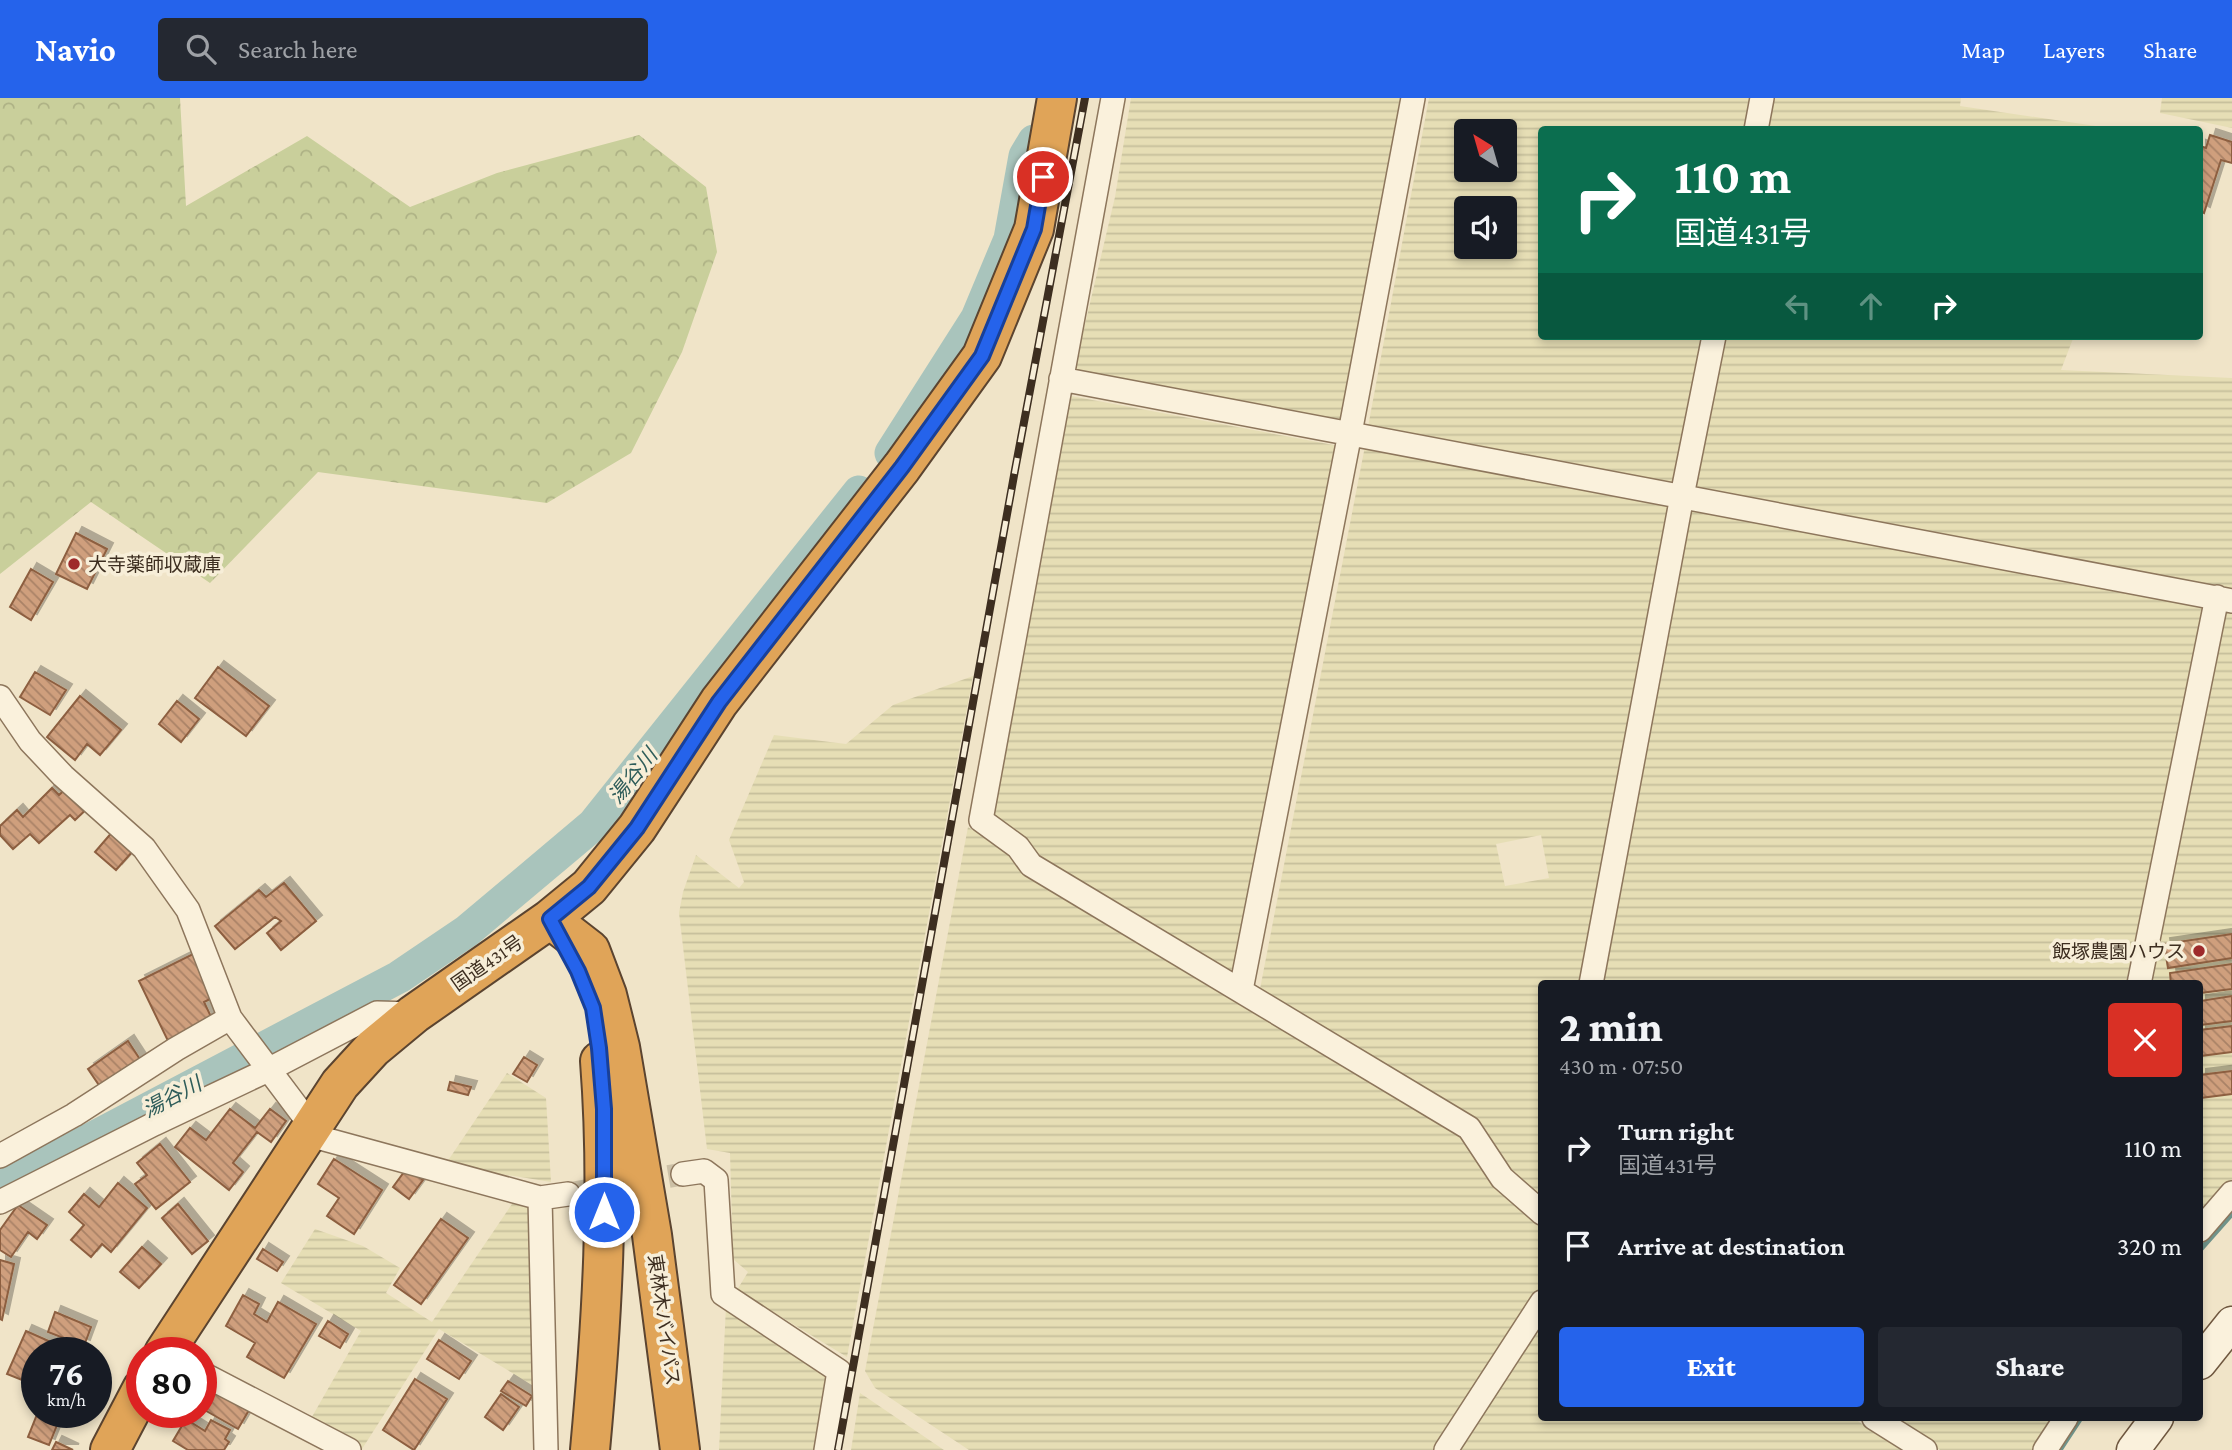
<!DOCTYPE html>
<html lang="en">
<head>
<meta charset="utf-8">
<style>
  :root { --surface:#171b24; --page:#242831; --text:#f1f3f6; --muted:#9ea1a6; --accent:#2563eb }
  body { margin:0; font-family:"Crimson Pro","Noto Sans JP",serif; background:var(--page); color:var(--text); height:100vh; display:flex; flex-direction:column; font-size:26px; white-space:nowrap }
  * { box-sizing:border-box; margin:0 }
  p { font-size:23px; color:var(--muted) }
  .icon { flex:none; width:38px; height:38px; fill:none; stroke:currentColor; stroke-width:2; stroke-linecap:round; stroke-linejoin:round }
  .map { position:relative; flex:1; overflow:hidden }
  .details { position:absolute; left:1538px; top:882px; width:665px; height:441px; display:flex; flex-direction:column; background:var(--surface); border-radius:7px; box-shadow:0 4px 10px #0003 }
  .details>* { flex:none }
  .banner { position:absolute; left:1538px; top:28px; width:665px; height:214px; border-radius:7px; box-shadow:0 4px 10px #0003; background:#0b6e4f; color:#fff; overflow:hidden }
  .needle { width:46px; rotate:323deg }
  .controls { position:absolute; left:1454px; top:21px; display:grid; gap:14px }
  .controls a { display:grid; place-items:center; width:63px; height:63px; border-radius:7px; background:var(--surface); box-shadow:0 4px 10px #0003; font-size:35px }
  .speed { position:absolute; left:21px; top:1239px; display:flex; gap:14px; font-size:35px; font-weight:700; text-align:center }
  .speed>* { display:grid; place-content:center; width:91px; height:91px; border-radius:50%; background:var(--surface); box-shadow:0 4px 10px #0003; line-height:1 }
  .speed small { font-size:18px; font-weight:400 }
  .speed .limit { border:10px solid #d22; background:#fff; color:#111 }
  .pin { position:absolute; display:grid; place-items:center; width:60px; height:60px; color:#fff; margin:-30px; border:4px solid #fff; border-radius:50%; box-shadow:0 2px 7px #0007 }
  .me { position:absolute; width:77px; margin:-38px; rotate:0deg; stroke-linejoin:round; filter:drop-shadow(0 0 5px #0008) }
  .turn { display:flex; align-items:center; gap:24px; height:147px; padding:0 21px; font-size:32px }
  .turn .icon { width:91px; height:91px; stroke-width:2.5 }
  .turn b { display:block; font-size:49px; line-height:60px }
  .lanes { display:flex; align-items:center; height:66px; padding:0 21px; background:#0003; justify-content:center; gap:35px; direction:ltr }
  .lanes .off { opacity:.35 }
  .round { display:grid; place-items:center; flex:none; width:74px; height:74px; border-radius:7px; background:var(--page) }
  .head { display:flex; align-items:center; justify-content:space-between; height:119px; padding:0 21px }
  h1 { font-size:42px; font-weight:800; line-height:52px }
  .action { display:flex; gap:14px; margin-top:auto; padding:14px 21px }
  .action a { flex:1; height:80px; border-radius:7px; background:var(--accent); color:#fff; font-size:28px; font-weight:800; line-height:80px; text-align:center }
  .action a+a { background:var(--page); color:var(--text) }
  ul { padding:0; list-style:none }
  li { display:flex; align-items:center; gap:21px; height:98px; padding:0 21px }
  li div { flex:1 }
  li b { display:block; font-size:26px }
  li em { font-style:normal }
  header { display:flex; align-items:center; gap:42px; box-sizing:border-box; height:98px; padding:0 35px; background:var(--accent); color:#fff }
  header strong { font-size:33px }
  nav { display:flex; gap:38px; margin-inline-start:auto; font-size:24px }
  .search { width:490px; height:63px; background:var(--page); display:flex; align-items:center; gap:18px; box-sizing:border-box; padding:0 24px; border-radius:7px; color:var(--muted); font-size:26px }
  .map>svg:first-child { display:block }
</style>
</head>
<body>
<header>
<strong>Navio</strong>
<div class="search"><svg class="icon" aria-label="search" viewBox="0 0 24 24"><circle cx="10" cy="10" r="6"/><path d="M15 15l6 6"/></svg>Search here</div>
<nav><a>Map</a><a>Layers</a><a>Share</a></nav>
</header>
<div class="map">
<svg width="2232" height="1352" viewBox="0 0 2232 1352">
  <defs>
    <pattern id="farmland-rules" width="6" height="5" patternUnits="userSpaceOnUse" patternTransform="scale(1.75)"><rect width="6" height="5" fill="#e6deb5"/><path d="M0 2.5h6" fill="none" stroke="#c6bf9b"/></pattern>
    <pattern id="forest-crowns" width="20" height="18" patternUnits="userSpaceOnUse" patternTransform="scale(1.75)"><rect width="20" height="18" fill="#c9cf9b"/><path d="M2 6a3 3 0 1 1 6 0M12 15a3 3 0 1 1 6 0" fill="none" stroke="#aeb285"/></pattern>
    <pattern id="building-back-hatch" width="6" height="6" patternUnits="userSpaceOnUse" patternTransform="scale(1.75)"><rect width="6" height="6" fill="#cf9f7d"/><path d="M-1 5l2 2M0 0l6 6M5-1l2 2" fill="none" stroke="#a98266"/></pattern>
    <filter id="shadow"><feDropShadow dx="6" dy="-6" stdDeviation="0" flood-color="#0004"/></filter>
  </defs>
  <rect width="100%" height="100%" fill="#f0e4c8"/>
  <!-- farmland -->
  <path fill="url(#farmland-rules)" fill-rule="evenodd" d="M1131 0H1407L1340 327 1074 273 1115 99Z
    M1429 0H1751L1745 31 1542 32V238H1706L1680 382 1671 388 1368 329ZM1466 33H1505V72H1466ZM1466 110H1505V149H1466Z
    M1770 0H1961L1960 8 2116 31 1763 32Z
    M2162 0H2232V30L2160 15Z
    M1723 238H2074L2061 272 2232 280V498L1693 392Z
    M1071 298 1339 348 1235 877 1036 760 993 722Z
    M1365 348 1674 404 1584 885 1542 886V1099L1537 1100 1508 1075 1473 1025 1260 891ZM1541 737 1549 780 1505 788 1496 746Z
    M1689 407 2204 505 2133 885 1600 886Z
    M2221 508 2232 511V1086L2200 1125V886H2139Z
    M973 578 847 1259 737 1192 748 1174 733 1161 730 1055 707 1051 679 815 683 794 696 757 739 790 744 784 729 742 774 637 846 646 893 607Z
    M968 729 1463 1039 1493 1086 1535 1125 1542 1128V1193L1436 1352H969L875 1290 865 1273Z
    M507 975 546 1000 551 1084 445 1067Z
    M514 1103H525L533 1112 531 1249 534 1288 439 1231 362 1351 309 1324 361 1233 281 1185 315 1131 363 1148 400 1170 386 1195 432 1224Z
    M726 1208 831 1280 818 1352H719Z
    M1542 1219V1320H1853L1903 1352H1454Z
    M860 1295 944 1352H851Z
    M1889 1320H2057L2036 1352H1940Z"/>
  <!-- forest -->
  <path fill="url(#forest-crowns)" d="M0 0H180L186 108 307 38 410 109 497 75 639 37 706 89 717 154 682 254 631 355 547 405 318 374 210 485 91 404 0 476Z"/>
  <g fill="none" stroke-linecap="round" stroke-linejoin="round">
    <!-- stream -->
    <path stroke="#6f938a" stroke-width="5" d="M2200 1152 2232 1116
      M2060 1352 2081 1320"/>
    <!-- river -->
    <path stroke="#a9c4bc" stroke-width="33" d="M891 355 977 220 1010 141 1025 58 1034 43
      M0 1089 399 879 467 833 593 727 859 394"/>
  </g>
  <!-- building -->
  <path fill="url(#building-back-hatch)" stroke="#8d5f41" stroke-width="2" filter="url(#shadow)" d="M2210 37 2232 44V65L2221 62 2204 115 2200 113V48L2206 50Z
    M76 435 107 451 87 491 56 476Z
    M31 471 53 484 31 522 10 509Z
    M218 569 269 608 246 638 195 600Z
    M35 574 66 592 50 617 20 599Z
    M80 598 121 632 100 657 87 646 75 662 47 639Z
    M177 603 199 621 181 644 159 626Z
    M73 684 93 705 75 722 70 717 39 745 30 736 13 751 0 737V728L17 712 23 719 52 690 59 697Z
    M120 725 141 744 116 772 95 754Z
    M284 785 316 823 281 852 267 835 281 823 275 819 235 851 215 828 259 792 266 799Z
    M2232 836V860L2168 870 2164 846Z
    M203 851 224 894 204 904 213 923 169 945 139 883Z
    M2232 866V891L2200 895V886H2171L2170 875Z
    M2232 898V923L2200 927V903Z
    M2232 928V954L2200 958V932Z
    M128 943 143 966 103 993 88 971Z
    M524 959 537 967 527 984 513 976Z
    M2232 973V996L2200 1000V977Z
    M450 984 471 989 468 997 448 992Z
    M230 1011 255 1030 270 1011 286 1023 271 1044 257 1034 233 1065 243 1074 229 1092 175 1049 190 1030 206 1042Z
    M160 1046 190 1084 156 1111 135 1086 147 1077 137 1065Z
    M334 1061 382 1092 354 1136 327 1118 339 1100 318 1086Z
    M407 1070 423 1082 409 1101 393 1089Z
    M118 1085 147 1110 111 1154 102 1146 91 1159 71 1142 84 1127 69 1114 84 1096 99 1109Z
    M178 1106 208 1143 192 1156 162 1120Z
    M18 1107 47 1127 37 1141 28 1134 11 1159 0 1152V1132Z
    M441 1121 468 1140 421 1206 394 1187Z
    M142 1149 161 1166 139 1190 120 1174Z
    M263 1151 283 1164 277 1173 257 1161Z
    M0 1162 14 1166 2 1222 0 1221Z
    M243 1197 259 1206 254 1216 267 1224 278 1204 316 1226 284 1280 247 1259 255 1245 226 1228Z
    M55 1214 91 1229 84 1248 48 1234Z
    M328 1223 348 1236 340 1250 319 1238Z
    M26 1233 60 1248 57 1255H37V1288L7 1276Z
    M439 1242 471 1263 459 1281 427 1261Z
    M415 1281 447 1301 414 1352 383 1332Z
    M201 1283 249 1312 238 1331 201 1310Z
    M508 1283 532 1298 526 1308 501 1293Z
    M501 1296 519 1309 503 1332 485 1319Z
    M38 1314H54L61 1317 49 1347 28 1339Z
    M186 1321 205 1333 211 1322 230 1332 225 1341 229 1344 224 1352H188L173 1343Z
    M56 1344 73 1352H52Z"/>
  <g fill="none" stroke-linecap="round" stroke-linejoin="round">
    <!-- street-tunnel -->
    <path stroke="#ccc0a6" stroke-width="23" stroke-dasharray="23 11" stroke-linecap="butt" d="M568 1096 683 1076"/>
    <!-- street casing -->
    <g stroke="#8d765c" stroke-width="26">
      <path id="street" d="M1113 0 981 722 1018 749 1031 767 1469 1030 1502 1080 1542 1115
        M1756 32 1762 0
        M1061 281 2232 503
        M0 599 30 643 63 678 144 750 188 812 230 920 312 1029 324 1041 540 1100 568 1096
        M1591 886 1682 398 1714 238
        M2139 886 2217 499
        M1241 892 1350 335 1413 0
        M0 1058 74 1017 176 951 230 920
        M683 1076 704 1073 716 1082 723 1196 839 1273 826 1352
        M540 1100 546 1352
        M0 1104 154 1026 268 972 377 915 414 916
        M2200 1132 2232 1095
        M201 1275 349 1352
        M1874 1320 1925 1352
        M1446 1352 1542 1204
        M2045 1352 2066 1320"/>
    </g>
    <!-- secondary casing -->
    <g stroke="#6f573f" stroke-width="35">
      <path id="secondary" d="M2200 1265 2232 1225
        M2133 1352 2157 1320"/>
    </g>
    <!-- highway casing -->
    <g stroke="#5b4430" stroke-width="42">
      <path id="highway" d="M550 821 590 852 607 897 620 949 652 1137 680 1352
        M164 1255 340 986 373 950 414 916 550 821 589 789 637 730 719 604 902 369 982 258 1034 131 1057 0
        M110 1352 142 1291
        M590 1352C602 1223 610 1092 600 963"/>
    </g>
    <!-- street -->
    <use href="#street" stroke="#faf1dc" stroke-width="23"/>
    <!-- secondary -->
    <use href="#secondary" stroke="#faf1dc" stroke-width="32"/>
    <!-- highway -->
    <use href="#highway" stroke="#e0a458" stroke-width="38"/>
    <!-- rail casing -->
    <g stroke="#3d2e20" stroke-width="8">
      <path id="rail" d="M838 1352 1015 372 1085 0"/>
    </g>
    <!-- rail -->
    <use href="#rail" stroke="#f7eed8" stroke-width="5" stroke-dasharray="16" stroke-linecap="butt"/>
  </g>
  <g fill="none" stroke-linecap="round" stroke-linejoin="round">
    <!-- route casing -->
    <g stroke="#184099" stroke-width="18">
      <path id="route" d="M604 1114V1011L599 950 593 910 578 873 550 821 589 789 637 730 719 604 902 369 982 258 1034 131 1043 79"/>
    </g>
    <!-- route -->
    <use href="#route" stroke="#2563eb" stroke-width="12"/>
  </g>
  <!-- markers -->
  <g fill="#9e2a2b" stroke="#f7eed8" stroke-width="2.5">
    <circle cx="74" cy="466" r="7"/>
    <circle cx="2199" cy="853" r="7"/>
  </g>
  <g text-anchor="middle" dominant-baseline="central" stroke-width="7" stroke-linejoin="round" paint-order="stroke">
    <!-- poi labels -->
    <g font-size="19" fill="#3d2e20" stroke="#f7eed8" text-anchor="start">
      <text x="88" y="466">大寺薬師収蔵庫</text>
      <text x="2185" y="853" text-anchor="end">飯塚農園ハウス</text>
    </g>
    <!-- street labels -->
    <g font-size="19" fill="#3d2e20" stroke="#f7eed8">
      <text transform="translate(487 865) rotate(-35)">国道431号</text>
      <text transform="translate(664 1222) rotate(82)">東林木バイパス</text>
    </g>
    <!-- water labels -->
    <g font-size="21" font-style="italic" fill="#2f5d5a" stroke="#f7eed8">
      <text transform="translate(633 678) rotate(-51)">湯谷川</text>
      <text transform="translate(172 999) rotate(-28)">湯谷川</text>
    </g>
  </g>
</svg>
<div class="controls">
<a><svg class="needle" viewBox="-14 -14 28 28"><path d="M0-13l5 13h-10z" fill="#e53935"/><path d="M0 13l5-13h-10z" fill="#9ea1a6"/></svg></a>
<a><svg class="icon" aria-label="sound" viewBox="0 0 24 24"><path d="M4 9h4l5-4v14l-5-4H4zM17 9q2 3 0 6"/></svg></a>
</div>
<div class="speed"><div>76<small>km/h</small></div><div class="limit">80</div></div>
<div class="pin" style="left:1043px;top:79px;background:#d93025"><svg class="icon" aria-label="arrive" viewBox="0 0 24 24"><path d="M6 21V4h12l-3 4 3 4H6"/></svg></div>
<svg class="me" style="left:604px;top:1114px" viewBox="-20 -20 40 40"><circle r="17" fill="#2563eb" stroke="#fff" stroke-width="3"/><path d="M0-11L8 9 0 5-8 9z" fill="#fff"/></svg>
<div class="banner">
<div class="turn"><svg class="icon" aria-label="right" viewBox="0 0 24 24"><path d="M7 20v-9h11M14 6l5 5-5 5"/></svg><div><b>110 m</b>国道431号</div></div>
<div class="lanes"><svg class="icon off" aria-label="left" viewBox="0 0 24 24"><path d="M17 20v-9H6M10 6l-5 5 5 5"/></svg><svg class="icon off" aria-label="ahead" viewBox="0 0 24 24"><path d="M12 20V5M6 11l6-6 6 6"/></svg><svg class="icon" aria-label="right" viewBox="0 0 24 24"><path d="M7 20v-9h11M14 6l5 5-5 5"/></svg></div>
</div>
<section class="details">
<div class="head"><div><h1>2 min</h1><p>430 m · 07:50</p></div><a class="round" style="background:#d93025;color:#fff"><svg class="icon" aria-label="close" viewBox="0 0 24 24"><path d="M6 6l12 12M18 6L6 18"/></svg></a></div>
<ul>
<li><svg class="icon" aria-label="right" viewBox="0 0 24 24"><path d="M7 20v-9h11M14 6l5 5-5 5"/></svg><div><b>Turn right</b><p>国道431号</p></div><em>110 m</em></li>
<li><svg class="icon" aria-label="arrive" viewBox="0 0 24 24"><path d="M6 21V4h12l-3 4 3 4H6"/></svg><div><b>Arrive at destination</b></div><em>320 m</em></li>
</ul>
<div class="action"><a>Exit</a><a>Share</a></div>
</section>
</div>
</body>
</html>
